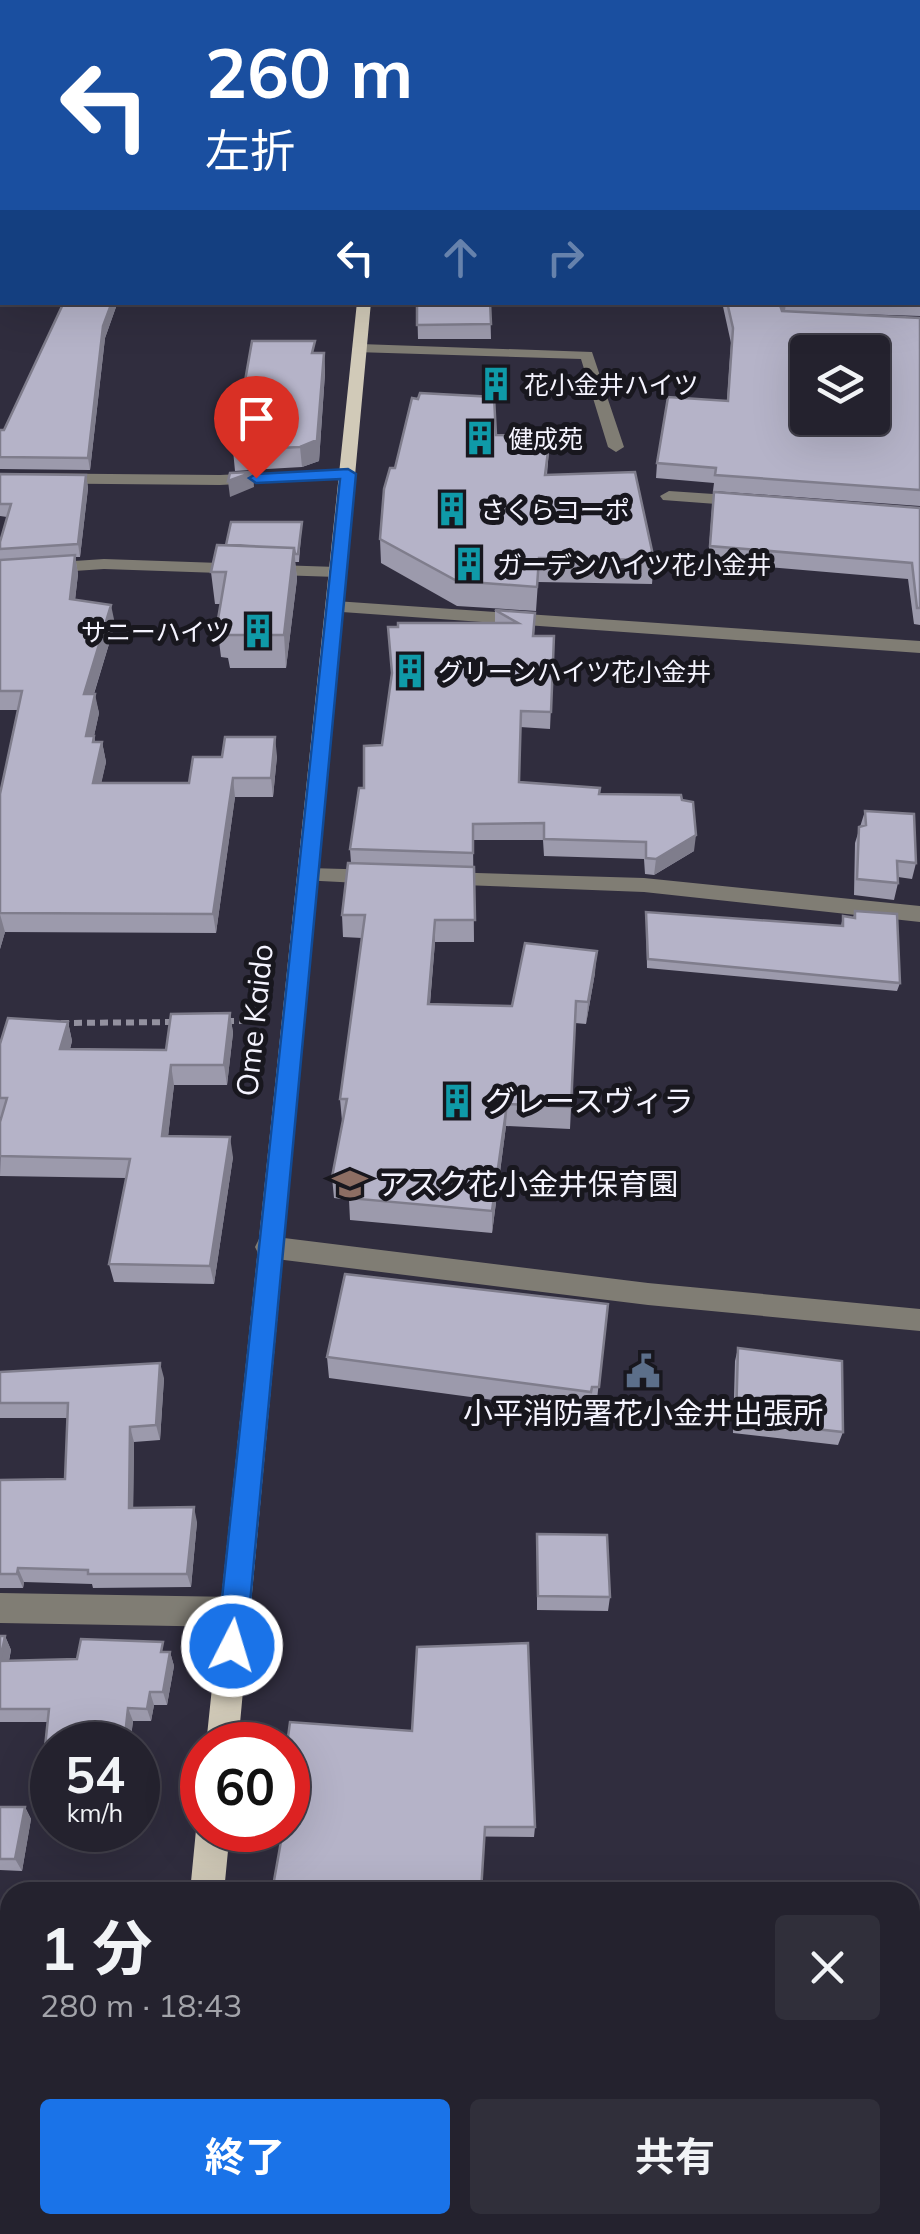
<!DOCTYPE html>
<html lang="ja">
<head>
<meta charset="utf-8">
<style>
  :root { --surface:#24222e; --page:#302f3a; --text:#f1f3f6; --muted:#a3a4aa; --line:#413f4a; --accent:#1a73e8 }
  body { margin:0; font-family:Mulish,"Noto Sans JP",sans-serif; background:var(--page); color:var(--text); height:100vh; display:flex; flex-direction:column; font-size:38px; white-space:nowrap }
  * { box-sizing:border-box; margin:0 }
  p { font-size:32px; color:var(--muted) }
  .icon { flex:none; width:55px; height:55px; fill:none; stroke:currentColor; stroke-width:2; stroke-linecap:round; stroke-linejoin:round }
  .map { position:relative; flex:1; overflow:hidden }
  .sheet { position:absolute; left:0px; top:1882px; width:920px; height:352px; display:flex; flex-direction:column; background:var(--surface); border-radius:30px 30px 0 0; box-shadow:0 10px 40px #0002,0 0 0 2px var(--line) }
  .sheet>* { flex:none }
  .top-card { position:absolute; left:0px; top:0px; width:920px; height:305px; box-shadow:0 10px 40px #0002,0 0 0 2px var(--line); background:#1a4fa0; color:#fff; overflow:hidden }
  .fabs { position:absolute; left:790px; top:335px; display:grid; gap:20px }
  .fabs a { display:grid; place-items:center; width:100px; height:100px; border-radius:10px; background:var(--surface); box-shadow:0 10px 40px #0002,0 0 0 2px var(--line); font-size:50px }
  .speed { position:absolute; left:30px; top:1722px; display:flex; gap:20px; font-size:50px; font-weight:700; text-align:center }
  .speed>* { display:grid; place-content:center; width:130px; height:130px; border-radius:50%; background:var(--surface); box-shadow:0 10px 40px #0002,0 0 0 2px var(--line); line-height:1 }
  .speed small { font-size:25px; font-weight:400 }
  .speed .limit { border:15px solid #d22; background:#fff; color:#111 }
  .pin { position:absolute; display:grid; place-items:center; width:85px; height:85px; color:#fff; margin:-102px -42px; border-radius:50% 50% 50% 0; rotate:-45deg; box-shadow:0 0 10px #0007 }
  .pin .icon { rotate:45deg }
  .me { position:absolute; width:110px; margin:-55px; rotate:5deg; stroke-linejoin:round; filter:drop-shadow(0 0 8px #0008) }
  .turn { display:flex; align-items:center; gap:35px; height:210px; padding:0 40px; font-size:45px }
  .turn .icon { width:130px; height:130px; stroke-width:2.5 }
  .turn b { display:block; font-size:70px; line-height:85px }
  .lanes { display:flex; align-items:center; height:95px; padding:0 40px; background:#0003; justify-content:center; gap:50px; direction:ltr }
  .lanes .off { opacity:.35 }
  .round { display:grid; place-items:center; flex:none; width:105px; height:105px; border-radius:10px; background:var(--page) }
  .head { display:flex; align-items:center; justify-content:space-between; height:170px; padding:0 40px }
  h1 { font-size:60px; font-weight:700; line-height:75px }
  .primary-button { display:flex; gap:20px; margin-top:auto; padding:20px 40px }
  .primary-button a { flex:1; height:115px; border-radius:10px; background:var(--accent); color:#fff; font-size:40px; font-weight:700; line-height:115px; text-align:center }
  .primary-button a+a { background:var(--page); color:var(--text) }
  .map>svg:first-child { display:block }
</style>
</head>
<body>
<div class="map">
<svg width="920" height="2234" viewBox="0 0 920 2234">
  <rect width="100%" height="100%" fill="#302d3e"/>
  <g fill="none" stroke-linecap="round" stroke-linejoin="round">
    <!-- path -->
    <path stroke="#93919f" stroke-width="6" stroke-dasharray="8 5" stroke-linecap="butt" d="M226 1021H259
      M61 1023 179 1022"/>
    <!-- minor -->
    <path fill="#807d74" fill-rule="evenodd" d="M360 344 592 352 624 447 616 452 608 447 581 359 355 352 352 349Z
      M348 469 354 470V478L220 485 0 483V473L220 475Z
      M669 491 743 496 752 501 743 506 663 500 660 496Z
      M104 559 337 567 346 572 337 577 104 569 0 576V566Z
      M335 601 920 641V653L328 611V603Z
      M309 868 379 870 390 877 379 884 301 880 298 875 301 870Z
      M444 872 644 878 920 906V922L644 892 436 884 433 879 436 874Z
      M268 1236 648 1283 920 1309V1331L648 1305 268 1258 259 1255 255 1247 259 1239Z
      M0 1593 235 1597 246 1602 251 1612 246 1622 235 1627 0 1623Z
      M723 2225H822L825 2234H726Z"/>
    <!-- major -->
    <path fill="#d1cab8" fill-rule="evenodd" d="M0 127H2V135H0Z
      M918 191H920V199H918Z
      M357 302H371L238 1745H206Z
      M202 1817V1830H230L224 1892H190L196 1830Z
      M155 2225H193L192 2234H154Z"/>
  </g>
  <!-- wall -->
  <path fill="#9c9aac" d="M920 0V107H918L920 112V180H918V2Z
    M0 196H2V284H0V227H2V225H0Z
    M918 240H920V316L795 312 920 318V506L713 491 714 483 656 478 657 463 727 401 731 343 722 302H918Z
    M64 302H127L125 307H116L105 338 90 470 0 469V430H4Z
    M417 302H490L491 339H418Z
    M316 353H324L325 373 319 461 302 467 235 471 233 450Z
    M496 435 550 436 547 475 654 560 652 584 538 582 536 611 457 606 381 563 380 539 395 468Z
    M0 474 86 475 88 488 80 557H75L78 574 75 600 115 624 94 694 99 713 94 736 95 742H102L106 762 101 783H189L277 756 273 797H235L216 933 5 932 0 949V794L18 710H0V542L7 517 0 516Z
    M712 508H920V625L914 624 908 579 708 562Z
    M302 522 299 562H295L297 579 286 668H230L228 658 221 657 217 625 221 604H215L211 572Z
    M495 610 535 613 534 636H554L550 729 520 727 519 782 599 794 694 851 654 875 645 874 644 859 544 856 543 840H473L474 942H435L430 1004 512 1006 595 973 586 1024 575 1023 570 1129 506 1126 492 1233 350 1220 349 1200 334 1198 332 1177 343 1121H342L340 1099 362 938 343 937 342 915 351 863 350 849 364 788 382 745 391 676 495 623Z
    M865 811 916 863 912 879 898 877V883L894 900 854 895 855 843Z
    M855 911 900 983 897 991 647 968 646 912 841 926 843 916 853 918Z
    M230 1013 233 1033 227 1085H174L168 1136 233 1157 214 1284 114 1282 109 1264 126 1178 0 1176 1 1117H0V1044L68 1022 72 1041 70 1049 166 1050Z
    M608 1304 596 1408 589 1407V1413L329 1378 327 1357Z
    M738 1348 843 1432 838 1445 733 1433 735 1361Z
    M0 1372 164 1378 160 1440 134 1442 133 1508 197 1522 191 1587 93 1588 92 1584 24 1582 23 1588H0V1480L65 1479 67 1418H0Z
    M537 1534 610 1597 608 1611 537 1610Z
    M0 1636H5L11 1650 9 1661 77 1659 170 1652 174 1666 167 1705H154L151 1721H133L130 1745H52V1812L46 1807 40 1795 47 1722H0Z
    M0 1807H25L31 1819 22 1871 0 1870Z
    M535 1827 534 1837 282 1835H279L278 1830Z"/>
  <!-- shaded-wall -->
  <path fill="#7f7d8c" d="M112 302H116V307L105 338 90 470 88 458 103 326Z
    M778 302H786L785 311 776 316Z
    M324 353 325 373 319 461 302 467 300 447Z
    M253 472 254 487 230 497 228 481Z
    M86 475 88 488 80 557 78 544Z
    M294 548 297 579 286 668 284 635Z
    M75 555 78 574 73 618 70 599Z
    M111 605 115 624 88 713 84 694Z
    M95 694 99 713 94 736 98 755 86 736Z
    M275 737 277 756 273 797 271 778Z
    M102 742 106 762 97 803 93 783Z
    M233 778 235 797 216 933 213 914Z
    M696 835 694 851 654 875 656 859Z
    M0 914 5 932 0 949Z
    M435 920V942L428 1026V1004Z
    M597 951 595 973 586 1024 588 1002Z
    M230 1013 233 1033 227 1085 224 1065Z
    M68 1022 72 1041 65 1068 60 1049Z
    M171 1065 174 1085 166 1155 162 1136Z
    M507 1104 506 1126 492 1233V1211Z
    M230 1137 233 1157 214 1284 210 1266Z
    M160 1363 164 1378 160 1440 156 1425Z
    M130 1427 134 1442 133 1522 129 1508Z
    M194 1507 197 1522 191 1587 187 1574Z
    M18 1568 24 1582 23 1588 17 1574Z
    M5 1636 11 1650 6 1674 0 1661Z
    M170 1652 174 1666 167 1705 163 1692Z
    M150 1692 154 1705 151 1721 147 1709Z
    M128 1708 133 1721 130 1745H124Z
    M25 1807 31 1819 22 1871 15 1859Z
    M41 2225H56L55 2234H40Z"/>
  <!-- building -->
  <path fill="#b5b3c8" stroke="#7f7d8c" stroke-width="2.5" fill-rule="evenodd" d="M3 0H359L358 2H3Z
    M436 0H920V36L918 43V2H436Z
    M0 6H2V97H0Z
    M918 46 920 47V94H918Z
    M918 106 920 112V166H918Z
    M0 196H2V214H0Z
    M2 214V272H0V227H2Z
    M918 240H920V301H918Z
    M64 302H112L103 326 88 458 0 457V430H4Z
    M417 302H490L491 324 417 325Z
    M727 302H779L782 311 920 318V490L715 475 716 468 657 463 668 397 728 401 733 328ZM808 352H872V418H808Z
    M252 341H315L312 353H324L317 440 300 447 233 450Z
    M420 393 494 397 496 435 550 436 545 475 635 472 654 560 539 558 537 587 457 581 380 539 384 489 390 468H395L412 398 418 399Z
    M253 472 228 481 230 473Z
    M0 474 86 475 78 544 0 549V542L11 504H0Z
    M714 492 920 508V608H917L912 563 710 546Z
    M231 522H302L298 554H295L294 548 226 545Z
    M217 545 294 548 284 635H226L227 626 217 625 226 572H211Z
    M75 555 70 599 111 605 84 694H95L86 736H94L93 742H102L93 783H189L193 757H222L225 737H275L271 778H233L213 914 0 913V794L22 691H0V560Z
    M495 610 535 613 533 636H554L551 712 521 711 519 782 600 788 599 794 681 795 682 800 693 802 696 835 656 859 646 858V842L544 839V823L473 824V853L350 849 359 788H364V746L382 745 392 673 388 627H398V623H518Z
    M865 811 914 814 916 863 897 861 898 883 857 879 859 827 866 825Z
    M348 863 474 867 475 920H435L428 1004 512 1006 525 943 597 951 588 1002 576 1001 571 1107 507 1104 492 1211 348 1198 352 1178 332 1177 347 1099H340L365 915H342Z
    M855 911 897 914 900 983 648 959 646 912 843 926V916L855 918Z
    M230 1013 224 1065H171L162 1136 230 1137 210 1266 109 1264 130 1159 0 1156V1122L7 1098H0V1044L8 1018 68 1022 60 1049 166 1050 171 1014Z
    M345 1274 608 1304 599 1387H592L591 1392 327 1357Z
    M738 1348 842 1361 843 1432 736 1420Z
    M160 1363 156 1425 130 1427 129 1508 194 1507 187 1574H88V1570L18 1568 17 1574H0V1480L65 1479 68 1403H0V1372Z
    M537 1534 607 1535 610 1597 538 1596Z
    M0 1636H5L0 1661 77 1659 81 1639 163 1642 161 1652H170L163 1692H150L147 1709 128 1708 124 1745H52V1804L40 1795 49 1709H0Z
    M528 1643 535 1827H485L481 1892H272L283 1830H288L287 1745 290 1722 412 1731 417 1647Z
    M0 1807H25L15 1859H0Z
    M0 2101H10V2225H41L40 2234H0Z
    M261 2225H431L436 2234H259Z"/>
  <!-- route -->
  <path fill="#1a73e8" stroke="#114b97" stroke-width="2.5" d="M348 469 356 474 246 1646 242 1655 232 1659 221 1655 217 1646 340 479 256 483 249 478 256 474Z"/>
  <!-- icons -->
  <defs>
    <g id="building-bare" transform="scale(2.7)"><path d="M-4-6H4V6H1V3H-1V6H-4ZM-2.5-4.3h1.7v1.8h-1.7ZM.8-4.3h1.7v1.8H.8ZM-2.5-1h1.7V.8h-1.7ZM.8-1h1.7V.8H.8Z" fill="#0f9aa8" stroke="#18171e" stroke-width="2.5" paint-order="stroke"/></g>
    <g id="school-bare" transform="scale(2.7)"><path d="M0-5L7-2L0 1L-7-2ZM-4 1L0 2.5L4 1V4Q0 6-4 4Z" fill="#8d6e63" stroke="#18171e" stroke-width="2.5" paint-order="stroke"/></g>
    <g id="civic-bare" transform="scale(2.7)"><path d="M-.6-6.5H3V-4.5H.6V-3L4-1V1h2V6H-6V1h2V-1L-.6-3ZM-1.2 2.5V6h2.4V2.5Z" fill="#5c6f8a" stroke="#18171e" stroke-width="2.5" paint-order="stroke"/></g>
  </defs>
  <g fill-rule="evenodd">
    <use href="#building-bare" x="496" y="384"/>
    <use href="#building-bare" x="480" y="438"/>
    <use href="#building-bare" x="452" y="509"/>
    <use href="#building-bare" x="469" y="564"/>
    <use href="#building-bare" x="258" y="631"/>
    <use href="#building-bare" x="410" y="671"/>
    <use href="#building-bare" x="457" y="1101"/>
    <use href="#school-bare" x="350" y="1184"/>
    <use href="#civic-bare" x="643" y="1371"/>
  </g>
  <g text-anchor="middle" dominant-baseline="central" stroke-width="10" stroke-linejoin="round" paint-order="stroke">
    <!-- far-poi labels -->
    <g font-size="25" fill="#f5f4ff" stroke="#18171e" text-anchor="start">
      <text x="524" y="384">花小金井ハイツ</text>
      <text x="508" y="438">健成苑</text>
      <text x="480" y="509">さくらコーポ</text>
      <text x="497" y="564">ガーデンハイツ花小金井</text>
      <text x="230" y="631" text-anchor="end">サニーハイツ</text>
      <text x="438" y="671">グリーンハイツ花小金井</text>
    </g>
    <!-- street labels -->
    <g font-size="30" fill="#f5f4ff" stroke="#18171e">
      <text transform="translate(254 1020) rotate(-84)">Ome Kaido</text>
    </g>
    <!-- poi labels -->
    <g font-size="30" fill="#f5f4ff" stroke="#18171e" text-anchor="start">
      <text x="485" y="1101">グレースヴィラ</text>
      <text x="378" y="1184">アスク花小金井保育園</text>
      <text x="643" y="1413" text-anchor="middle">小平消防署花小金井出張所</text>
    </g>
  </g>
</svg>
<div class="fabs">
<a><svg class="icon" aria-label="layers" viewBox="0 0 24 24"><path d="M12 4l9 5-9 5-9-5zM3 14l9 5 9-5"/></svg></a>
</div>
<div class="speed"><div>54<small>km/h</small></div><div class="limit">60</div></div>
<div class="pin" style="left:256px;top:478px;background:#d93025"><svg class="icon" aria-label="arrive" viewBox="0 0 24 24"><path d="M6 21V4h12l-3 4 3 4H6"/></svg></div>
<svg class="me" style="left:232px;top:1646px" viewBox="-20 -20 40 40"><circle r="17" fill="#1a73e8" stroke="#fff" stroke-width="3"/><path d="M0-11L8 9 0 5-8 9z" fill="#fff"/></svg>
<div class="top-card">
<div class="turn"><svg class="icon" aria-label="left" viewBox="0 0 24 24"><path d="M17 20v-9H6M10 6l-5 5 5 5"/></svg><div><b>260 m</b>左折</div></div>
<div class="lanes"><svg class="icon" aria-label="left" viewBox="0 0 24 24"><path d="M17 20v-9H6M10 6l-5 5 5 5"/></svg><svg class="icon off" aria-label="ahead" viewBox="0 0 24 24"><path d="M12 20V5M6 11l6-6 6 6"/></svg><svg class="icon off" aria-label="right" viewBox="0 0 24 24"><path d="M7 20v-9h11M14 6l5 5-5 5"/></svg></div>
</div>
<section class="sheet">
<div class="head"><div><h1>1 分</h1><p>280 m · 18:43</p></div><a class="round"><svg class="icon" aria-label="close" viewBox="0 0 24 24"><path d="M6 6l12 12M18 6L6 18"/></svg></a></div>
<div class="primary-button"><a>終了</a><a>共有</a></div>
</section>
</div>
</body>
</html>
